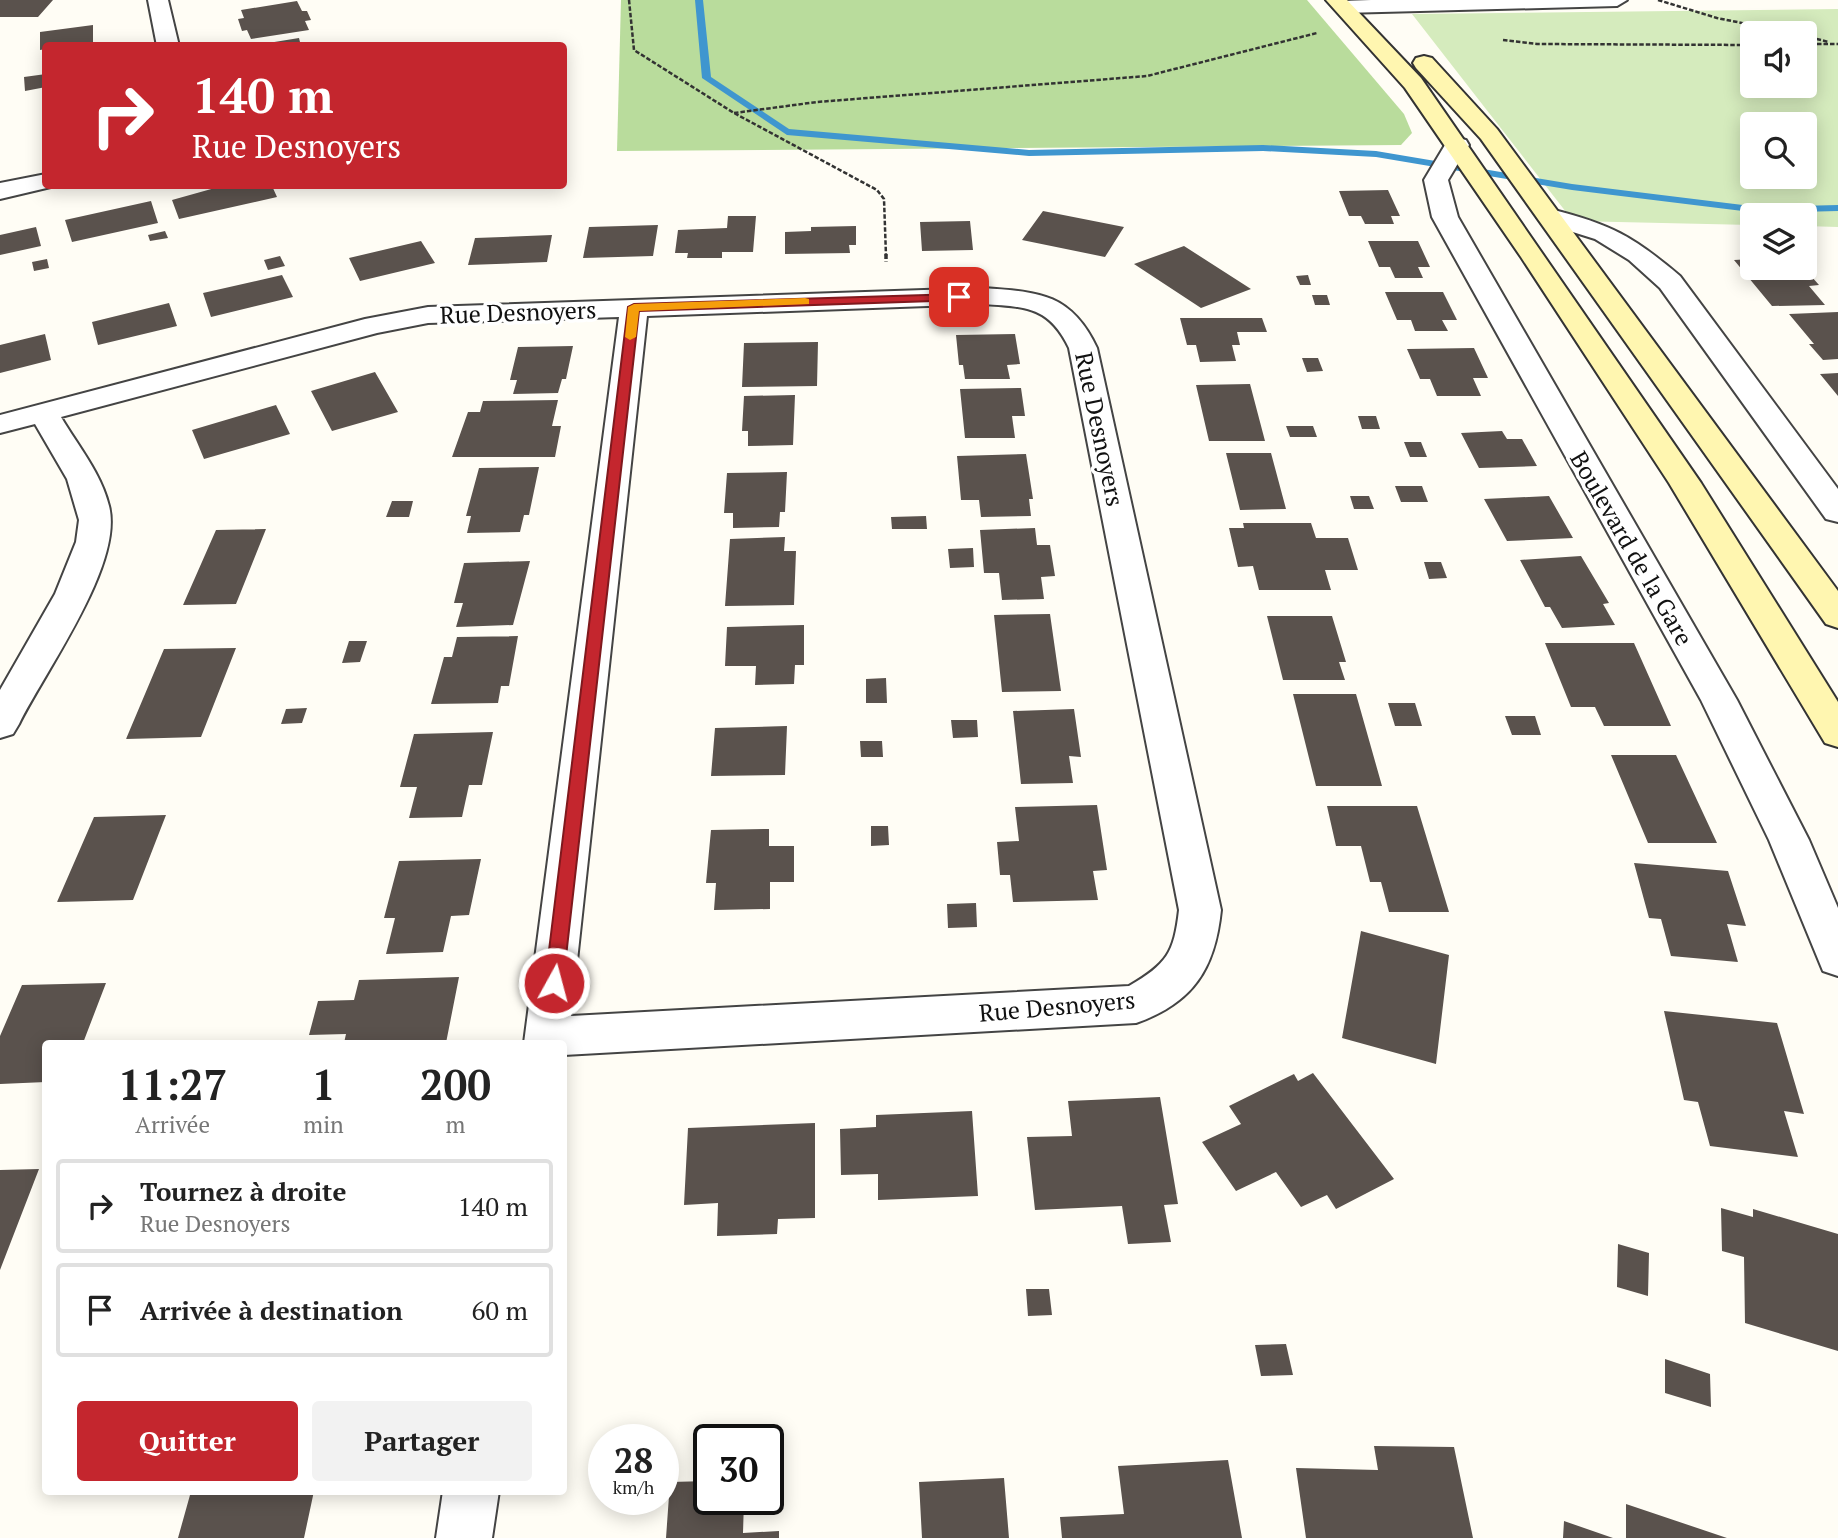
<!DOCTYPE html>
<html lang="fr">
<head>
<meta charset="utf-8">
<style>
  :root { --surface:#fff; --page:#f2f2f2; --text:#222; --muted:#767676; --line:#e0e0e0; --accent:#c4262e }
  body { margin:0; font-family:"PT Serif",serif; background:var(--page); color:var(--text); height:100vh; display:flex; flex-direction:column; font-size:26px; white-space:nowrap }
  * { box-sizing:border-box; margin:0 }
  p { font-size:23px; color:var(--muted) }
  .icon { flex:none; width:38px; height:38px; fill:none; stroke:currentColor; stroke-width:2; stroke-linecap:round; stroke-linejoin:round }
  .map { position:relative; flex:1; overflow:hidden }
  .details { position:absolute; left:42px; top:1040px; width:525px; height:455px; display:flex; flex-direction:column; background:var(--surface); border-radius:7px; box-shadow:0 4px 18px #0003 }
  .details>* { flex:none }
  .guide { position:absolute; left:42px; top:42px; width:525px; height:147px; border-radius:7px; box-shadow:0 4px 18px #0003; background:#c4262e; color:#fff; overflow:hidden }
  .buttons { position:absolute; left:1740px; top:21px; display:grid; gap:14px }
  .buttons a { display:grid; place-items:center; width:77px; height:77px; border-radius:7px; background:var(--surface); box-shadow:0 4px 18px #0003; font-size:35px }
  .speed { position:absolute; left:588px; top:1424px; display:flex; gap:14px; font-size:35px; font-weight:700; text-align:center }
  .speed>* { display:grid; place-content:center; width:91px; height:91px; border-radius:50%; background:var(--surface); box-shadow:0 4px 18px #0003; line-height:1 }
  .speed small { font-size:18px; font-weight:400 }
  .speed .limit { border:4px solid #111; border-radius:10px; background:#fff; color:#111 }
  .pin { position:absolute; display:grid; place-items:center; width:60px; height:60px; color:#fff; margin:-30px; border-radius:14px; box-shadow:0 4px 10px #0006 }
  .me { position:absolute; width:77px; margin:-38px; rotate:7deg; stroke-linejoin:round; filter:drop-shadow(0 0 5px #0008) }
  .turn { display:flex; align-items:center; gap:24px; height:147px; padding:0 35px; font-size:32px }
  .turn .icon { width:91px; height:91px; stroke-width:2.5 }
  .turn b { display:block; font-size:49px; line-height:60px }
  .eta { display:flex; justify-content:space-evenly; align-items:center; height:119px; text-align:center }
  .eta b { font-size:42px; font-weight:600; line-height:49px }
  .cta { display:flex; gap:14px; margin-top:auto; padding:14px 35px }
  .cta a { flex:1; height:80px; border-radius:7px; background:var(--accent); color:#fff; font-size:28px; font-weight:600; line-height:80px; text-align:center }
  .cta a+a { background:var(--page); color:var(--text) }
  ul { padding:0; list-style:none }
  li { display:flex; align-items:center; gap:21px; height:94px; margin:0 14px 10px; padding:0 21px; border:4px solid var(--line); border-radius:7px }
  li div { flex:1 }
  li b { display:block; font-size:26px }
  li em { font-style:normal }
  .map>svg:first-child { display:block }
</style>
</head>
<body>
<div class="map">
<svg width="1838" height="1538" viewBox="0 0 1838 1538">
  <rect width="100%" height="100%" fill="#fffdf5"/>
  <!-- green -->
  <path fill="#d5ebbd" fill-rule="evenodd" d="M1838 9V227L1804 226V215H1752V225L1573 221 1412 14ZM1752 33H1804V86H1752ZM1752 124H1804V177H1752Z"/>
  <!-- forest -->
  <path fill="#b9dc9c" d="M621 0H1307L1404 114 1412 133 1401 145 617 151Z"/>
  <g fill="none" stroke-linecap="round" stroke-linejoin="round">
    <!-- stream -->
    <path fill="#3f96cf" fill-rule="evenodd" d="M695 0H703L711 77 789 129 1029 150 1263 145 1376 151 1572 184 1759 207 1838 205V211L1759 213 1572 190 1376 157 1263 151 1029 156 787 135 702 78Z"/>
  </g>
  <!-- building -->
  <path fill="#5a524d" d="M0 0H53L38 17H0Z
    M297 1 302 11H307L311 20 305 21 309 30 251 39 247 30 242 31 238 19 244 18 241 10Z
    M93 25V42L46 46V49L40 50V32Z
    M299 38 301 46H262V44Z
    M46 74V87L25 91 24 77Z
    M222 186H272L277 197 179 219 172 200Z
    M1388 190 1400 216H1391L1394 224H1365L1361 216H1349L1339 191Z
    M151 201 158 223 72 242 65 220Z
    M1043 211 1124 227 1105 257 1022 240Z
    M728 216H756L753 252H722V258H687L688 253H675L678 230 727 228Z
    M970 221 973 250 922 251 920 222Z
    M658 225 653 256 583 258 589 227Z
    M856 226V245H849L850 253 785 254V232L811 231V227Z
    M36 227 41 246 0 255V235Z
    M165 231 168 238 150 241 148 235Z
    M552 235 547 262 468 265 475 238Z
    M421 241 435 263 360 281 349 258Z
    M1368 241H1418L1430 267H1418L1423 278H1395L1390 267H1379Z
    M1184 246 1251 289 1201 308 1134 264Z
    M280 256 285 266 268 270 264 260Z
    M47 259 49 268 34 271 32 262Z
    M1752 259V268H1804L1819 285 1809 286 1825 305 1772 306 1734 260Z
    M282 275 293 297 211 317 203 293Z
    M1308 275 1311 285H1300L1296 276Z
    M1385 292H1443L1457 320H1442L1448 331H1415L1411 320H1397Z
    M1312 295H1327L1330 305H1315Z
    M169 303 177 326 98 345 92 322Z
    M1838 312V359L1823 360 1809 344H1814L1789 314Z
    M1180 318H1262L1267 332H1237L1240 345H1232L1236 361 1200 362 1196 345H1187Z
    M45 334 51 360 0 373V345Z
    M1015 334 1020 364 1007 365 1010 379H965L963 365H959L956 335Z
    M818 342 817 386 742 387 744 343Z
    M573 346 566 379H562L558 393 513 394 517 380H510L518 347Z
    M1474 348 1488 378H1473L1481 396H1437L1430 379H1420L1407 349Z
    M1302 358H1318L1323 371 1307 372Z
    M375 372 398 412 332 431 311 391Z
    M1838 373V396L1820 374Z
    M1250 384 1265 441H1209L1196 385Z
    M1021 388 1025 416H1012L1015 438H965L960 389Z
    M795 395 793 445 748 446V431H742L744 396Z
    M558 400 552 426H561L555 457H452L468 412H480L483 401Z
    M276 405 290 434 204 459 192 430Z
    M1358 416H1376L1380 429H1362Z
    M1286 426H1313L1317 437H1290Z
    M1502 431 1507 439H1522L1537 466 1479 468 1461 433Z
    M1404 442H1421L1427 457H1410Z
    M1226 453H1271L1286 509 1240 510Z
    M1026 454 1033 499H1029L1031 516 981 517 979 500H961L957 456Z
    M539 467 529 515H524L520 532 467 533 471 516H466L479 468Z
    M787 472 785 512H780L779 527 733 528V513H724L727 473Z
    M1395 486H1422L1428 502H1401Z
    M1350 496H1369L1374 509H1354Z
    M1549 496 1573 538 1507 541 1484 499Z
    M392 501H413L409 517H386Z
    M926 516 927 529H892L891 517Z
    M1243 523H1311L1316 538H1348L1358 570H1325L1331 590H1259L1253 566 1238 567 1229 528H1244Z
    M1035 528 1037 545H1050L1055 576 1041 577 1044 599 1002 600 999 573H984L980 530Z
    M266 529 236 604 183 605 216 530Z
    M785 537 784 551H796L794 605 725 606 730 539Z
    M973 548 974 567 950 568 948 549Z
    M1581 556 1609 603 1603 604 1615 625 1562 628 1550 607H1545L1520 560Z
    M530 561 513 625 456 627 463 603H454L464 563Z
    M1424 562H1441L1447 578 1429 579Z
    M1050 614 1061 691 1002 692 994 615Z
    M1267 616H1332L1346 662H1339L1345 680H1283Z
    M804 625V665H795L794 684 755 685 756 666H725L727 627Z
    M518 636 509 686H501L498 703 431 704 444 657H452L457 637Z
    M349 641H367L360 662 342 663Z
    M1545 643H1634L1671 726H1604L1595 707H1571Z
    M236 648 201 737 126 739 164 649Z
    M886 678 887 703H866V679Z
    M1293 694H1356L1382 786H1316Z
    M1388 703H1415L1422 726H1395Z
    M307 708 302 723 281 724 286 709Z
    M1074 709 1081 757 1069 756 1073 783 1021 784 1013 711Z
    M1505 716H1535L1541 735H1512Z
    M951 720H977L978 737 953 738Z
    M787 726 785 775 711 776 715 728Z
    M493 732 482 785H469L462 817 409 818 417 787H400L414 734Z
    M860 741H882L883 757H861Z
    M1611 755H1676L1717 843H1648Z
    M1097 805 1107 870 1093 871 1098 900 1013 902 1010 875H1000L997 842 1019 841 1015 807Z
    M1327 806H1417L1449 912H1389L1381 882H1370L1361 846H1336Z
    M166 815 133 900 57 902 94 817Z
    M871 826H888L889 845 871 846Z
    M769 829V846H794V882H770V909L714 910 716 883H706L711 830Z
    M481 859 469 915 451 916 443 952 386 954 395 918H384L399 861Z
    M1634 863 1728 871 1746 926 1727 924 1738 962 1671 956 1661 919 1649 918Z
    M976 903 977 927 948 928 947 904Z
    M1361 931 1449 955 1436 1064 1342 1038Z
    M459 977 446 1043H344L346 1034 309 1035 318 1001 354 1000 359 980Z
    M106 983 83 1043H46V1082L0 1084V1036L22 985Z
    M1664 1011 1777 1023 1804 1114 1784 1111 1798 1157 1710 1146 1698 1102 1684 1100Z
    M1313 1073 1394 1179 1336 1209 1327 1195 1301 1207 1276 1172 1236 1191 1202 1142 1241 1124 1229 1106 1294 1074 1298 1081Z
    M1160 1097 1178 1204 1164 1205 1171 1242 1128 1244 1122 1206 1035 1210 1027 1137 1072 1136 1068 1101Z
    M972 1111 978 1196 878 1200V1174L841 1175 840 1129 876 1127V1115Z
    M815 1123V1218L778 1219 777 1234 717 1236 718 1203 684 1205 688 1128Z
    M39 1169 0 1270V1170Z
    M1721 1208 1753 1217V1209L1838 1234V1351L1745 1323 1744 1257 1722 1251Z
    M1618 1244 1649 1253 1648 1296 1617 1287Z
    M1026 1289H1049L1052 1315 1028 1316Z
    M1286 1344 1293 1375 1261 1376 1255 1345Z
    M1665 1359 1710 1374 1711 1407 1665 1393Z
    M1374 1446 1454 1447 1473 1538H1306L1296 1468 1378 1470Z
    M1228 1460 1242 1538H1062L1060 1517 1124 1514 1118 1466Z
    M1004 1478 1009 1538H922L919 1482Z
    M709 1481V1500H744L743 1533 779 1531V1538H666L670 1482Z
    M314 1491 304 1538H178L190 1495Z
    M1626 1504 1727 1538H1626Z
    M1564 1521 1613 1538H1563Z"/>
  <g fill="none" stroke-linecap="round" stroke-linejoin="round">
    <!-- street casing -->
    <g stroke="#444" stroke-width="4">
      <path id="street" d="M148 0H168L179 46H157Z
        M1627 0 1617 6 1343 13 1333 7 1343 1 1371 0Z
        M1457 138 1466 140 1469 145 1448 180 1458 217 1737 700 1809 840 1838 908V976L1823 971 1769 840 1701 700 1432 217 1424 180 1448 140Z
        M46 174V186H55L0 199V183Z
        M1550 209C1610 224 1633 236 1680 276L1838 489V522L1826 519 1660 288 1629 260 1595 239 1541 222 1537 217 1541 212Z
        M983 288C1039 292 1071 293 1097 348L1221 910C1215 969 1193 1003 1136 1023L564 1055V1043H524L619 317 428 323 377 333 61 417C78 446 101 473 109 506 124 564 45 671 19 724L13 734 0 738V690L55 594 76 542 79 520 67 479 35 424 0 433V415L365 319 428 307ZM983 304C1025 307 1049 306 1069 348L1179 910C1174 953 1167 964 1129 986L571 1016 647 316Z
        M443 1491H499L492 1538H436Z"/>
    </g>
    <!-- secondary casing -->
    <g stroke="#333" stroke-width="4">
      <path id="secondary" d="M1326 0H1347L1421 78 1701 483 1838 702V747L1825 743 1669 483 1521 257 1405 88Z
        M1424 56 1432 58 1497 129 1838 591V628L1826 624 1481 139 1416 68 1413 63 1416 58Z"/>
    </g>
    <!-- path-far1 -->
    <path stroke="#333" stroke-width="2.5" stroke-dasharray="4.5 2" stroke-linecap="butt" d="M629 0 634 50 734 113 877 190 884 199 886 256
      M1658 0 1717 18 1792 33
      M1804 36 1829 42
      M1503 40 1537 44 1752 45
      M1804 44H1838
      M734 113 817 102 1147 76 1317 33"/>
    <!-- path -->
    <path stroke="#333" stroke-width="3.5" stroke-dasharray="5 2.5" stroke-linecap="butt" d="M886 254V262"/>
    <!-- street -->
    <use href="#street" fill="#fff" fill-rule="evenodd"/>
    <!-- secondary -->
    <use href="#secondary" fill="#fff6b0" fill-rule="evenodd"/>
  </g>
  <!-- route -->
  <path fill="#c4262e" stroke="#7f191e" stroke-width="2" d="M959 294 963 295V300L639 311 563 983 560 988H547L545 983 628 307 634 304Z"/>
  <!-- slow -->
  <path fill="#f59e0b" d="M805 298 809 299V304L639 311 636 337 630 340 625 337 628 307 634 304Z"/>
  <g text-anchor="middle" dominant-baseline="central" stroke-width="7" stroke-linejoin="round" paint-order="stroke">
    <!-- street labels -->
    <g font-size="24" fill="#111" stroke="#fff">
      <text transform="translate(518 312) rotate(-2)">Rue Desnoyers</text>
      <text transform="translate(1100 429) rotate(78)">Rue Desnoyers</text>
      <text transform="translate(1632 548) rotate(60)">Boulevard de la Gare</text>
      <text transform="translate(1057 1006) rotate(-5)">Rue Desnoyers</text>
    </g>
  </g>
</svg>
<div class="buttons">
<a><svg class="icon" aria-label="sound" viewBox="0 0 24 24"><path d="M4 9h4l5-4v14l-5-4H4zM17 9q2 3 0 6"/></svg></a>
<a><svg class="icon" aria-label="search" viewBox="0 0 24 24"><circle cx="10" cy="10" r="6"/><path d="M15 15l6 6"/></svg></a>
<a><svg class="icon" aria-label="layers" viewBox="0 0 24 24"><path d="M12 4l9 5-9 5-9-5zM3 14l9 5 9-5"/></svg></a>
</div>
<div class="speed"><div>28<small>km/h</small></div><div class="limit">30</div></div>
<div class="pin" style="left:959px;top:297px;background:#d93025"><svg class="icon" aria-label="arrive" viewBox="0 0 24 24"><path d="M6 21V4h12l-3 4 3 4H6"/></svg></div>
<svg class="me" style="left:554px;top:983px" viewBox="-20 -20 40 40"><circle r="17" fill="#c4262e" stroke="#fff" stroke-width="3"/><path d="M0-11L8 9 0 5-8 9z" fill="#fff"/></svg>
<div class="guide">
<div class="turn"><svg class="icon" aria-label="right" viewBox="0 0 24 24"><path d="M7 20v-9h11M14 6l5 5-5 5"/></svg><div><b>140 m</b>Rue Desnoyers</div></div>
</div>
<section class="details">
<div class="eta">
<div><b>11:27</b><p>Arrivée</p></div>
<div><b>1</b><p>min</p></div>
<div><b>200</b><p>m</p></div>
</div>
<ul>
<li><svg class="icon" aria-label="right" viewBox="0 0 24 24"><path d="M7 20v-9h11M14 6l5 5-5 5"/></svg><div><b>Tournez à droite</b><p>Rue Desnoyers</p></div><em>140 m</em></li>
<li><svg class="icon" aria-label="arrive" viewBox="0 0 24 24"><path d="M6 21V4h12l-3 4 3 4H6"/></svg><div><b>Arrivée à destination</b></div><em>60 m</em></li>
</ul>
<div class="cta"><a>Quitter</a><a>Partager</a></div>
</section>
</div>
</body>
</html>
